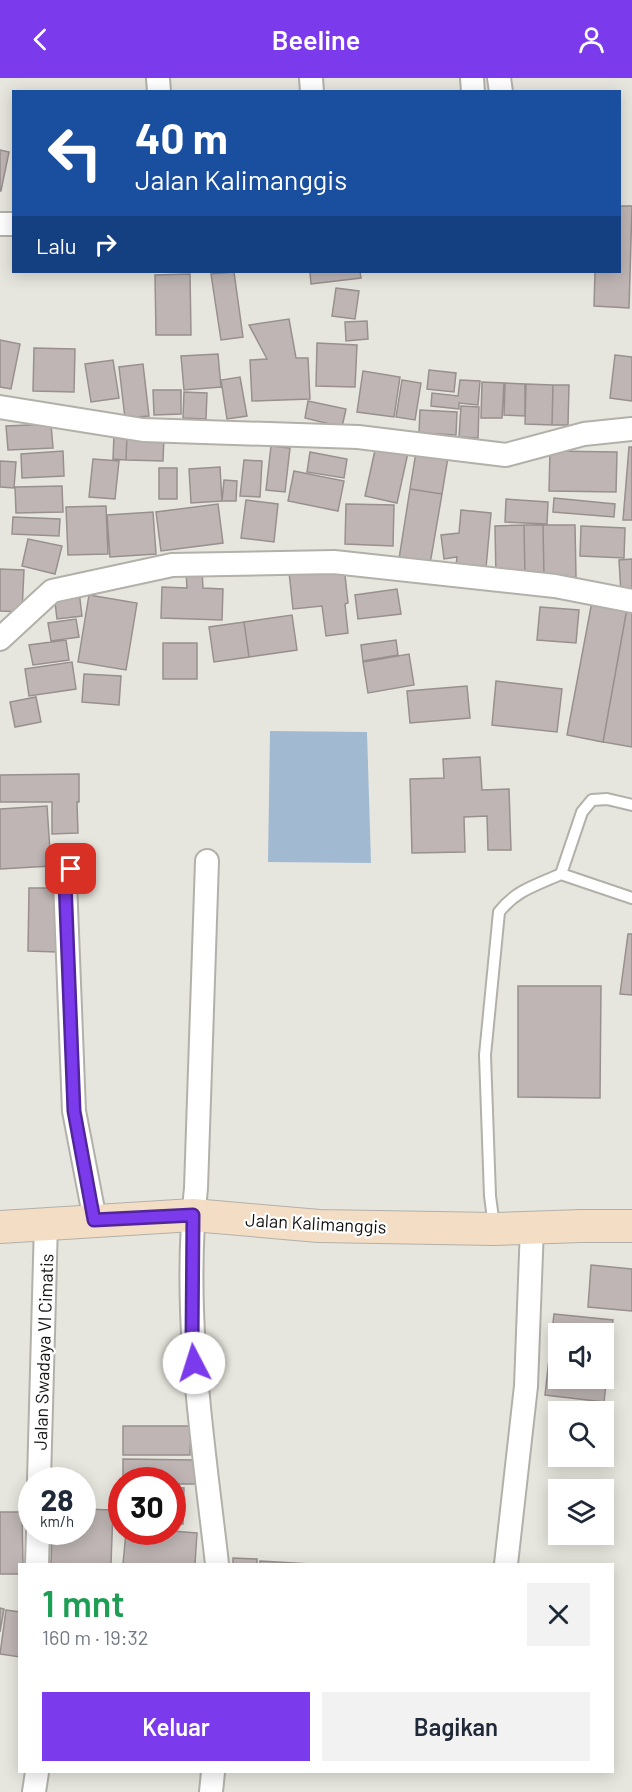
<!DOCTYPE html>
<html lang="id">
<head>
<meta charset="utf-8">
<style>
  :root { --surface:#fff; --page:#f2f2f3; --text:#1f2937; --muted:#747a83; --accent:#7c3aed }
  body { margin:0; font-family:Barlow,sans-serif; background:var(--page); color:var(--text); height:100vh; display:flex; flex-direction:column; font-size:22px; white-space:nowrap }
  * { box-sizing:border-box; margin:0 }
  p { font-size:20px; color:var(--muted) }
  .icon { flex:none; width:33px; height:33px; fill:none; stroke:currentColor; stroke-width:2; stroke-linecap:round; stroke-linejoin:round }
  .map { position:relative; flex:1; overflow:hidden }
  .details { position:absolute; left:18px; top:1485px; width:596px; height:210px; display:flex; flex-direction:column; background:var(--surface); border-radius:0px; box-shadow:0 3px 15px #0003 }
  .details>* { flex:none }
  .top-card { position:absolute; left:12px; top:12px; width:609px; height:183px; border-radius:0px; box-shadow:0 3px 15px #0003; background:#1a4fa0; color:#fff; overflow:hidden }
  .controls { position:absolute; left:548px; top:1245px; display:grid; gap:12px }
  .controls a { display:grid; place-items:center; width:66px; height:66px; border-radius:0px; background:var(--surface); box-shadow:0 3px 15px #0003; font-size:30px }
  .speed { position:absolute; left:18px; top:1389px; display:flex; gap:12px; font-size:30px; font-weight:700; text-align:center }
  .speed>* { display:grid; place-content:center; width:78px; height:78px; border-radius:50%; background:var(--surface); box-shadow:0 3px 15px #0003; line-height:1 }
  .speed small { font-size:15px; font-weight:400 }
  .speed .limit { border:9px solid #d22; background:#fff; color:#111 }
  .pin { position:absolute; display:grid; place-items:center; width:51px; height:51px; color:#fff; margin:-26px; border-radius:12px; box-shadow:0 3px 9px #0006 }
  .me { position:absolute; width:66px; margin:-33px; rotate:355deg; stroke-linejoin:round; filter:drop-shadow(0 0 4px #0008) }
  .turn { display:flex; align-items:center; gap:21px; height:126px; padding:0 24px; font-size:27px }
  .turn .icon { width:78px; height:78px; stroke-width:2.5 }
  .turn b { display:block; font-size:42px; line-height:51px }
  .then { display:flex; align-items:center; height:57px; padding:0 24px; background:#0003; gap:12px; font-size:22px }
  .round { display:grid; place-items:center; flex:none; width:63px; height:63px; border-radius:0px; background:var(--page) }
  .summary { display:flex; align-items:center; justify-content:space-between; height:102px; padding:0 24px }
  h1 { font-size:36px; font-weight:600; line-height:45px; color:#1e9e55 }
  .primary-button { display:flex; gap:12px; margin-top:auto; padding:12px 24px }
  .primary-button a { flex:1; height:69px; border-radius:0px; background:var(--accent); color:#fff; font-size:24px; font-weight:600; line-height:69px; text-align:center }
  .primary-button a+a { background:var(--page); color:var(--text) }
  header { display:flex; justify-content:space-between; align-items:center; height:78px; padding:0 24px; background:var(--accent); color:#fff; font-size:27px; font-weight:600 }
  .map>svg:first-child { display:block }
</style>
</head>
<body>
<header><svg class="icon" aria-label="back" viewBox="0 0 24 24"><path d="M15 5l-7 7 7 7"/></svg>Beeline<svg class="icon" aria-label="person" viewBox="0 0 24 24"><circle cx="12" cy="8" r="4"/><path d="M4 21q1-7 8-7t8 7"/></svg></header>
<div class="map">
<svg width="632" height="1714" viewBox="0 0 632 1714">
  <rect width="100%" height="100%" fill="#e7e6de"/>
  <!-- water -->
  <path fill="#a1bad1" d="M270 653 367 654 371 785 268 784Z"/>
  <!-- building -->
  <path fill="#beb5b4" stroke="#98908f" stroke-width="1.5" fill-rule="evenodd" d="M0 72 9 74 1 113H0Z
    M620 128H632L629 230 594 228 595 194H620Z
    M234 194 243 259 221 262 211 196Z
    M310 194H360L361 200 311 206Z
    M190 196 191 257H156L155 197Z
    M336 210 359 213 355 241 332 238Z
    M289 241 296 280H308L310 321 252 323 250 282 267 281 249 247Z
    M367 243 368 261 346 263 345 244Z
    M0 262 20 266 11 311 0 309Z
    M317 265 357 267 355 309 316 308Z
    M34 270 75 271 74 314 33 313Z
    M218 276 221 309 184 312 181 278Z
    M615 277 632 279V323L610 320Z
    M113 282 119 320 91 324 85 286Z
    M143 286 149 338 125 340 119 289Z
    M429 292 456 295 454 314 427 311Z
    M363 293 400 299 394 339 357 334Z
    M240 299 247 338 227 341 221 302Z
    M402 302 421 305 415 342 396 339Z
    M460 302 480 303 478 327 459 325V331L431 328 432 315 458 318Z
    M482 304 504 305 502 340H481Z
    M505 305 525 306V338L504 337Z
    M526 306 553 307 552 347 525 346Z
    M553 307H569L568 347H552Z
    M153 312H181V336L154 337Z
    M184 314 207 315 206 341 183 340Z
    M308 323 346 331 342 349 305 340Z
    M461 328 479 329 478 360 459 359Z
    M420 332 457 334 456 357 419 355Z
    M51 346 53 370 8 372 6 348Z
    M114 356 127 357 126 382 113 381Z
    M127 357 164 358 163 383 126 382Z
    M377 363 409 370 397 425 365 418Z
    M271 368 290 370 285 414 266 412Z
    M417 368 449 373 442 416 410 411Z
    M629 369H632V442H623Z
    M63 373 64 398 22 400 21 376Z
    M550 373 617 374 616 414 549 413Z
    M310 374 347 381 344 400 307 394Z
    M93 381 119 383 115 421 89 419Z
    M244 382 262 383 260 419 240 418Z
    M0 383 16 384 14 410 0 409Z
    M220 389 222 423 191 425 189 391Z
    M159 390H177V421H159Z
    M294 393 344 403 338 433 288 423Z
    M224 402 237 403 236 423H222Z
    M62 408 63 434 16 435 15 409Z
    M410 411 442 416 430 486 399 481Z
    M554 420 615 426 614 439 553 434Z
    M506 421 548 424 547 446 505 444Z
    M246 422 278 426 274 464 241 460Z
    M218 426 223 465 161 473 156 434Z
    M346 426 394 427 393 468 345 466Z
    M106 428 108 476 68 477 66 429Z
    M461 432 491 435 486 490 456 487 457 479 444 481 441 457 459 455Z
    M153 434 156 476 110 479 107 437Z
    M13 439 60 441 59 458 12 456Z
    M524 447 525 500H496L495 448Z
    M524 447H543L544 500H525Z
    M543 447H575L576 499 544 500Z
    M581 448 625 450 624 480 580 478Z
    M28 461 62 468 55 496 22 488Z
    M632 481V515H621L619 482Z
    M344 488 348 525 345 526 348 555 326 558 322 528 293 531 289 494Z
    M0 491 24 492 22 534 0 533Z
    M202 493 203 510 223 511 222 542 161 540 162 509 187 510 186 494Z
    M397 511 401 536 358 541 355 517Z
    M79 513 82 538 57 541 54 516Z
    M89 517 137 525 126 592 78 584Z
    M593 518 628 525 603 664 567 657Z
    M628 525H632V669L603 664Z
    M540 529 579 532 576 565 537 562Z
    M292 537 297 572 249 579 244 544Z
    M76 541 79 559 51 563 48 545Z
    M244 544 249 579 214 584 209 549Z
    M66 562 69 582 33 587 29 567Z
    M396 562 398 577 363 583 361 567Z
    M163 565H197V601H163Z
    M409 576 414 607 368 615 363 584Z
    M72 584 76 611 29 618 25 591Z
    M84 596 121 598 119 627 82 624Z
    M496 603 562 611 557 654 492 647Z
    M467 608 470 640 410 645 407 613Z
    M36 619 41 644 15 649 10 624Z
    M480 679 482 712 509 711 511 772H488L487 738 464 739 465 774 412 775 410 701 444 700 443 681Z
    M79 696V724H77L78 755 52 756V724H0V697Z
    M47 728 51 788 0 791V731Z
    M29 810H59L57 874 28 873Z
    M628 856H632V917L620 916Z
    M518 908H601L600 1020 518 1019Z
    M591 1187 632 1191V1233L588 1229Z
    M554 1236 613 1242 604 1324 545 1317ZM558 1256H603V1300H558Z
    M123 1348H191L190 1377H123Z
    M123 1381 196 1382 195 1406H172V1402H123Z
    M172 1409 184 1410 183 1446H172Z
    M82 1431 113 1432 111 1486H51L52 1454H82Z
    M0 1434H22L23 1486H20V1496H0Z
    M172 1453 197 1455 195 1486H123L126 1454Z
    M233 1480 257 1481V1486H233Z
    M260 1483 311 1486H260Z
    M0 1530 4 1531 0 1554Z
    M6 1532 20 1534V1579L0 1576Z"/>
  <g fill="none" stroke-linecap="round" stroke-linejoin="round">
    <!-- service casing -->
    <g stroke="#b2b0a9" stroke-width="14">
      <path id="service" d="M561 796 582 734 592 722 607 721 632 727
        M494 1148 490 1118 485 977 499 834C516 812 537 807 561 796L632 820"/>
    </g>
    <!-- minor casing -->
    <g stroke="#b2b0a9" stroke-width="26">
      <path id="minor" d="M158 0 159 14
        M311 0 312 14
        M472 0 473 14
        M499 0 501 14
        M0 146H14
        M0 329 143 352 358 359 506 377 584 356 632 351
        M0 561 52 513 172 487 334 484 555 508 632 523
        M76 779 65 803 74 1033 95 1142
        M207 783 196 1110C182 1236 203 1362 217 1486
        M39 1402 46 1145
        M37 1486 38 1454
        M506 1486 526 1308 532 1149
        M34 1714 37 1694
        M211 1714 213 1694"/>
    </g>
    <!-- secondary casing -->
    <g stroke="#b2b0a9" stroke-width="34">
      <path id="secondary" d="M0 1149 193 1137 319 1148 495 1151 581 1148H632"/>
    </g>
    <!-- service -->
    <use href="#service" stroke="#fff" stroke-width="10"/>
    <!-- minor -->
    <use href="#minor" stroke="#fff" stroke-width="22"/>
    <!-- secondary -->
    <use href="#secondary" stroke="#f3ddc5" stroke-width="32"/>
  </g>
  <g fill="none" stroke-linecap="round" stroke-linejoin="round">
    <!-- route casing -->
    <g stroke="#51269a" stroke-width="15">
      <path id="route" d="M71 791 65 803 74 1033 94 1142 193 1137 192 1263 194 1285"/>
    </g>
    <!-- route -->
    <use href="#route" stroke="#7c3aed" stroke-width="10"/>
  </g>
  <g text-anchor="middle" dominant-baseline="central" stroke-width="4.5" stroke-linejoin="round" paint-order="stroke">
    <!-- street labels -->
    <g font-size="18" fill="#12110f" stroke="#fff">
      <text transform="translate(316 1145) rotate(3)">Jalan Kalimanggis</text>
      <text transform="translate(43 1274) rotate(-88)">Jalan Swadaya VI Cimatis</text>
    </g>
  </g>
</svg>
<div class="controls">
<a><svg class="icon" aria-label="sound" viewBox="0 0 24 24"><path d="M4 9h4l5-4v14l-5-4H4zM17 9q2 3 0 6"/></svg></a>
<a><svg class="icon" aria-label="search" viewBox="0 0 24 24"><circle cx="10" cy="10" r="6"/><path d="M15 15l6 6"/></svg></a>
<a><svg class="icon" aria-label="layers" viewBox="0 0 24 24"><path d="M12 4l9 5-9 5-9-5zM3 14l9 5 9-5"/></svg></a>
</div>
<div class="speed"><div>28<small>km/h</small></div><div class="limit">30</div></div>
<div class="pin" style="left:71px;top:791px;background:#d93025"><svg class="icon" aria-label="arrive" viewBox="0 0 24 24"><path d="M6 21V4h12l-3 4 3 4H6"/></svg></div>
<svg class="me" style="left:194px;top:1285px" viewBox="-20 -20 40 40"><circle r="19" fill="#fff"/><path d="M0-13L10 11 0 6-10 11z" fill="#7c3aed"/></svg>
<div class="top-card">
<div class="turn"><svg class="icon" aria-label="left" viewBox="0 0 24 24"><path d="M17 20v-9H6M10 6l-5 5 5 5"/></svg><div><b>40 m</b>Jalan Kalimanggis</div></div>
<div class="then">Lalu<svg class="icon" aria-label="right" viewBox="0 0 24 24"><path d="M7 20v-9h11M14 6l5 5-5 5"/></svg></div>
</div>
<section class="details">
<div class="summary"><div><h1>1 mnt</h1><p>160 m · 19:32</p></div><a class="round"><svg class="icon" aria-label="close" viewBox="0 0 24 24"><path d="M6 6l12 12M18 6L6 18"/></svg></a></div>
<div class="primary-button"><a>Keluar</a><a>Bagikan</a></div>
</section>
</div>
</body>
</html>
